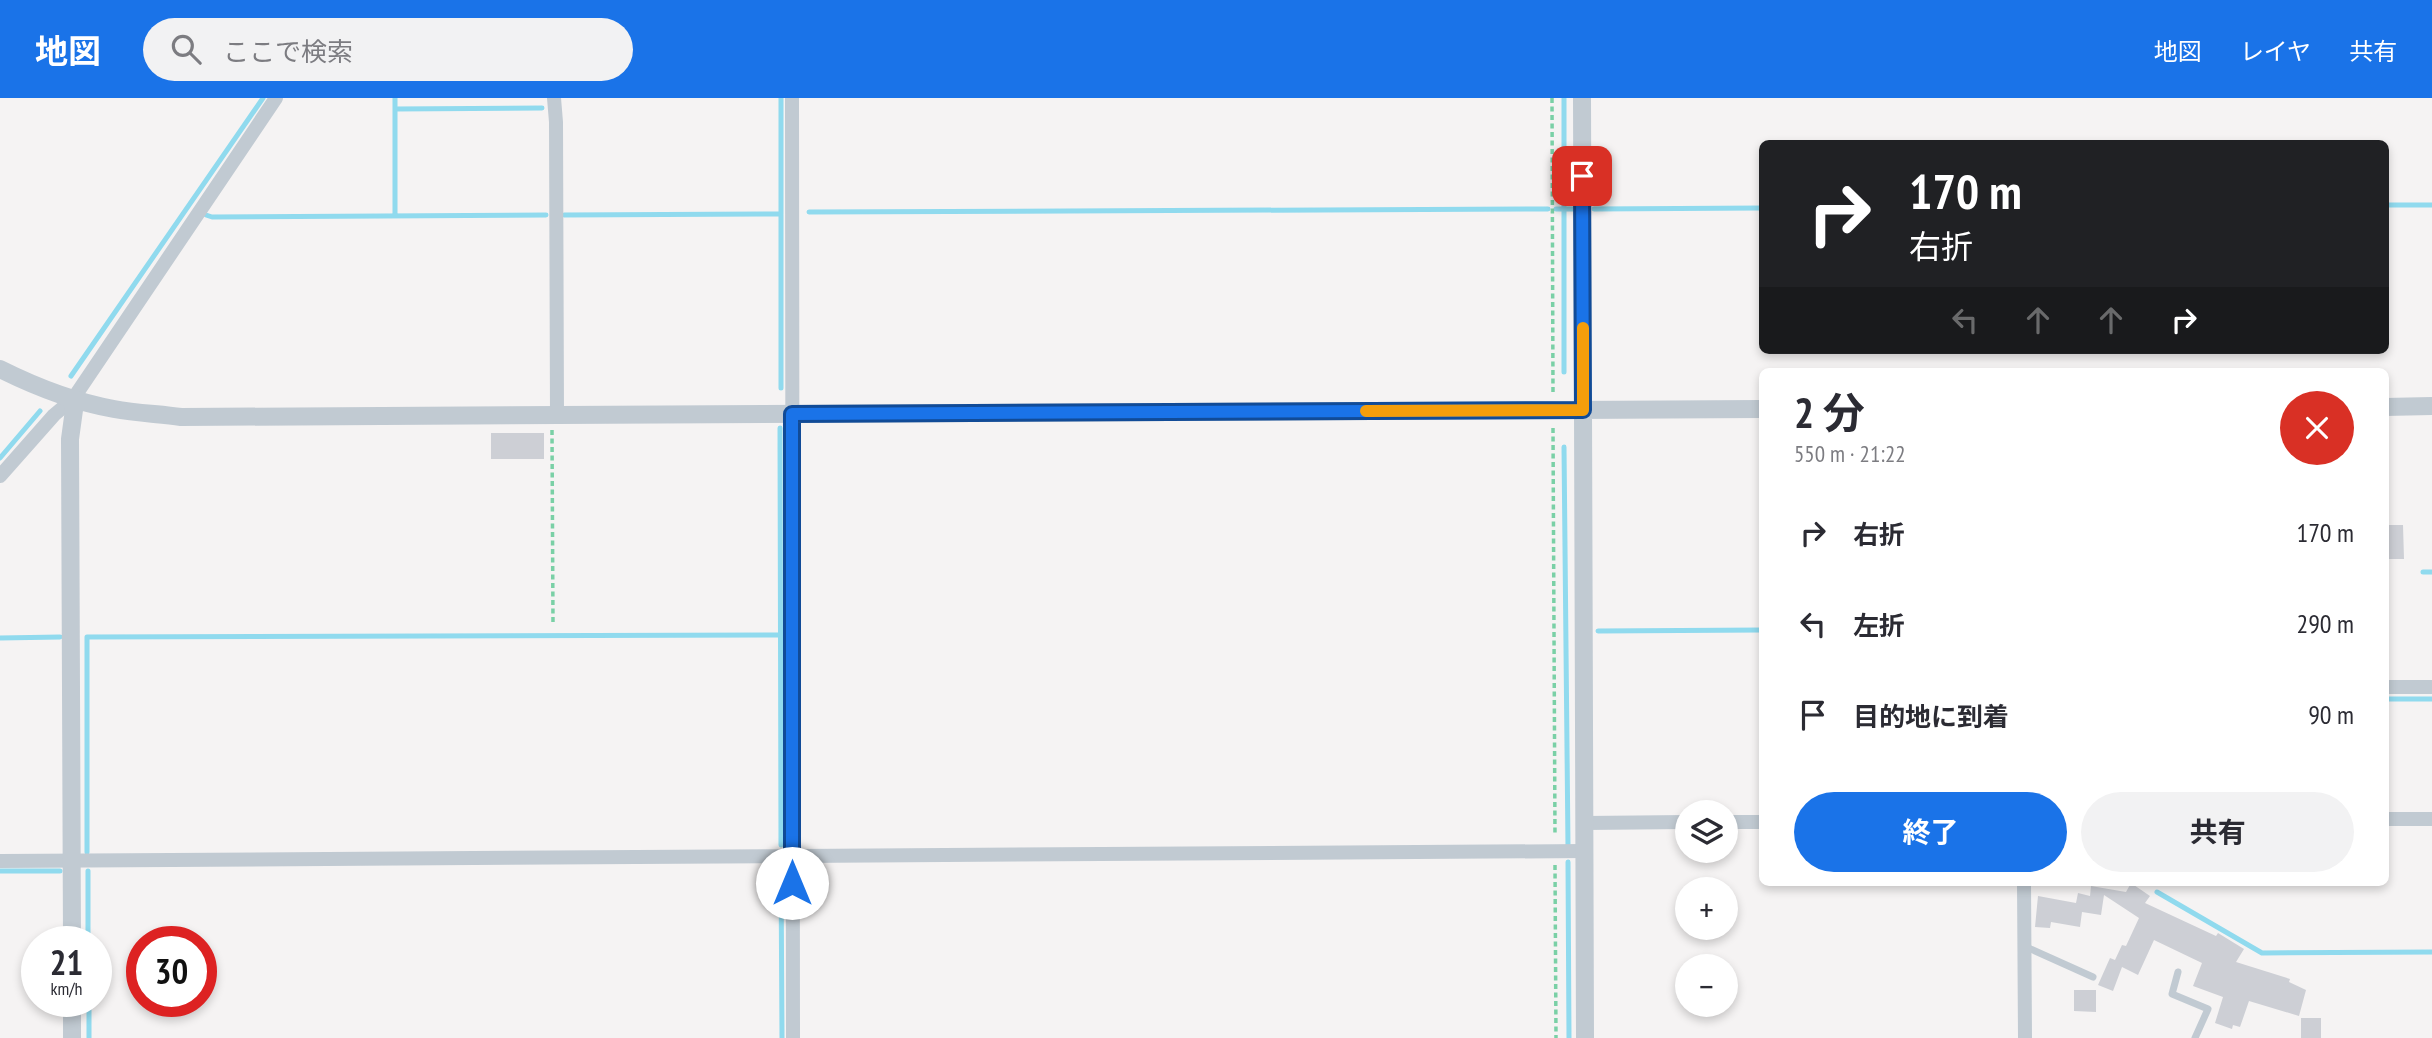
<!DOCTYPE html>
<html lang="ja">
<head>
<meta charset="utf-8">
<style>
  :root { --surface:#fff; --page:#f2f2f3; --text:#2b2b33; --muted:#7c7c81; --accent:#1a73e8 }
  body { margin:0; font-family:"PT Sans Narrow","Noto Sans JP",sans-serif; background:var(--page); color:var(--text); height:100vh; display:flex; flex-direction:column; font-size:26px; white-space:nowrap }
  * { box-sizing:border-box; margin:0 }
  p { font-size:23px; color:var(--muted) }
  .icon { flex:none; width:38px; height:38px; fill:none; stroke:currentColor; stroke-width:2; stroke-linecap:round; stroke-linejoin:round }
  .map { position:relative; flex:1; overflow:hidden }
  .side { position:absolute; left:1759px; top:270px; width:630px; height:518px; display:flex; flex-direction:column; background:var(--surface); border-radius:10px; box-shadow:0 4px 10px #0003 }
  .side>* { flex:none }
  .hud { position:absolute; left:1759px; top:42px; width:630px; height:214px; border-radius:10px; box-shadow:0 4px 10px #0003; background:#202124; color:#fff; overflow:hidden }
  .buttons { position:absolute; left:1675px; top:702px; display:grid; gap:14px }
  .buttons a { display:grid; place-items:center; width:63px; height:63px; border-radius:50%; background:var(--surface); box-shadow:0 4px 10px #0003; font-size:35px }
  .speed { position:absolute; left:21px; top:828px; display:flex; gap:14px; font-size:35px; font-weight:700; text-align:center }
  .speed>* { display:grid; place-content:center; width:91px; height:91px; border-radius:50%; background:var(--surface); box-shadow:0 4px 10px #0003; line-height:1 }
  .speed small { font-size:18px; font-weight:400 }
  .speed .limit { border:10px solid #d22; background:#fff; color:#111 }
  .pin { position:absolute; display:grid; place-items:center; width:60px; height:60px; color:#fff; margin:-30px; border-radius:14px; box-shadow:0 4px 10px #0006 }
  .me { position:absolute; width:77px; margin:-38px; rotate:0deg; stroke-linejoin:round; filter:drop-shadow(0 0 5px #0008) }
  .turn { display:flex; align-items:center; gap:24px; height:147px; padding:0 35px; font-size:32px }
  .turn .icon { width:91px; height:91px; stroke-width:2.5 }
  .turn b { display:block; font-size:49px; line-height:60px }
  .lanes { display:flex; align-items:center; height:66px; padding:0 35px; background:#0003; justify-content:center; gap:35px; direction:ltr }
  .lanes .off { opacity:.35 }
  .round { display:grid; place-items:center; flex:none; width:74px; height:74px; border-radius:37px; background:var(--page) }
  .summary { display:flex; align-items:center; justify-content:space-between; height:119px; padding:0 35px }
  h1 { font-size:42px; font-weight:700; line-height:52px }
  .primary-button { display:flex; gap:14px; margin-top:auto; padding:14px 35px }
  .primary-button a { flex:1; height:80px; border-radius:42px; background:var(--accent); color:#fff; font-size:28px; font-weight:700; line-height:80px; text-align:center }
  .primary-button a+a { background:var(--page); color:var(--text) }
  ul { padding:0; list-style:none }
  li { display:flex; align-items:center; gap:21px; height:91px; padding:0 35px }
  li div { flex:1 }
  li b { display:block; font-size:26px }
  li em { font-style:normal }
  header { display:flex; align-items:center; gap:42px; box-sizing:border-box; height:98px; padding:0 35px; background:var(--accent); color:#fff }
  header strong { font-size:33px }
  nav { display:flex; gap:38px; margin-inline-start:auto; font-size:24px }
  .search { width:490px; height:63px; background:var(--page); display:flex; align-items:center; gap:18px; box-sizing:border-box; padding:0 24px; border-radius:38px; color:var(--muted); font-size:26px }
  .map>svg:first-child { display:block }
</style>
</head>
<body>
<header>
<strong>地図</strong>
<div class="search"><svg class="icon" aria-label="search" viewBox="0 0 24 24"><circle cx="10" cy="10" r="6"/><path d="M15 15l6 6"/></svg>ここで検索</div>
<nav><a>地図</a><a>レイヤ</a><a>共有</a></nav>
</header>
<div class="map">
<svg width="2432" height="940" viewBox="0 0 2432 940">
  <rect width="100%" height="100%" fill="#f5f3f3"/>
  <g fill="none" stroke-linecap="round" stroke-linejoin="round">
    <!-- stream -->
    <path stroke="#90daee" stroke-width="5" d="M395 0V118
      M1564 0V274
      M395 11 542 10
      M2385 107H2432
      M1556 111H1573
      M1594 111 1762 110
      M809 114 1548 111
      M206 117 212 119 546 117
      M564 117 781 116
      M71 278 263 0
      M781 290V0
      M780 330 781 747
      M1564 349 1568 749
      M0 360 40 313
      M2423 474H2432
      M1598 533 1762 532
      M0 540 60 539
      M2385 601H2432
      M87 754V539L781 537
      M1568 764 1569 940
      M781 768 782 940
      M0 773H60
      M88 773V844
      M2157 794 2262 855 2432 854
      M89 903V940"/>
  </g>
  <!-- building -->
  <path fill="#cdcfd5" d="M491 335H544V361H491Z
    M2385 427H2403L2404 461H2385Z
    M2131 785 2150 798 2145 805 2216 838 2218 835 2244 851 2236 864 2290 881 2289 884 2306 892 2299 918 2249 903 2240 929 2233 927 2232 931 2215 925 2223 899 2193 888 2202 865 2154 842 2138 877 2122 869 2113 893 2098 887 2110 860 2115 862 2122 847 2126 848 2139 820 2104 797 2101 817 2082 814 2080 829 2051 824 2050 830 2035 829 2038 798 2076 805 2078 795 2090 798 2091 788 2126 794Z
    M2074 892H2096V914L2074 913Z
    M2301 920H2321V940H2301Z"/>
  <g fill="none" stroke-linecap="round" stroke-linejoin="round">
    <!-- path -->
    <path stroke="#7ad0a6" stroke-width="3.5" stroke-dasharray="5 3.5" stroke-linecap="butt" d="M1552 0 1553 297
      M1553 330 1555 738
      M552 332 553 526
      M1555 767 1556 940"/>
    <!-- service -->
    <path stroke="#c1cad2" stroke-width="7" d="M2024 848 2093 879
      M2178 874 2172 896 2208 911 2195 940"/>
    <!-- minor -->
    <path stroke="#c1cad2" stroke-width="14" d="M554 0 556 24 557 317
      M792 0 793 940
      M0 378 54 317 73 301 276 0
      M2385 589H2432
      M2385 721H2432
      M1726 724H1762
      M1585 725 1687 724
      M0 763 1585 753
      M2024 784 2025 940"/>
    <!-- tertiary -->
    <path stroke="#c1cad2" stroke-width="18" d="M1582 0 1585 940
      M0 271C36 289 75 304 114 311 136 315 159 316 181 319L1762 311
      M2385 309 2432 308
      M72 844 70 341 74 312 73 301
      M72 940V903"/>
  </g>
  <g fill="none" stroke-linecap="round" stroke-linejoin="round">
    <!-- route casing -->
    <g stroke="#114b97" stroke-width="18">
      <path id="route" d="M792 785V316L1583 312 1582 78"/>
    </g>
    <!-- route -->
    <use href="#route" stroke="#1a73e8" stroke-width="12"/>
    <!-- slow -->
    <path stroke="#f59e0b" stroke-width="12" d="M1366 313 1583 312V230"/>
  </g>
</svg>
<div class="buttons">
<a><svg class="icon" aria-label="layers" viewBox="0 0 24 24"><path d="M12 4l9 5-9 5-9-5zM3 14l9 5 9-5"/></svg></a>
<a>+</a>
<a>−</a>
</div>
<div class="speed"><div>21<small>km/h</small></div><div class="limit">30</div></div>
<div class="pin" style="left:1582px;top:78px;background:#d93025"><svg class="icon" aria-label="arrive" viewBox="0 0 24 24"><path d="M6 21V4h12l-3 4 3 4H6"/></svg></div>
<svg class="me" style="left:792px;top:785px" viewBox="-20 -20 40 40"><circle r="19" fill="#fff"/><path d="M0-13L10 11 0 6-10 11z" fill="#1a73e8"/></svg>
<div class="hud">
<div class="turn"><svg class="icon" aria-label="right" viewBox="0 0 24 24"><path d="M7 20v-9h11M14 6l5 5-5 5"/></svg><div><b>170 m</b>右折</div></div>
<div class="lanes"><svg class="icon off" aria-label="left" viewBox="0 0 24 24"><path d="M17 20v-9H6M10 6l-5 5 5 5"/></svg><svg class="icon off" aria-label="ahead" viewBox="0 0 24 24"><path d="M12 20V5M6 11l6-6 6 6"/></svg><svg class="icon off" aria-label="ahead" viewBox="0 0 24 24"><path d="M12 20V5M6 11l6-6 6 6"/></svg><svg class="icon" aria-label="right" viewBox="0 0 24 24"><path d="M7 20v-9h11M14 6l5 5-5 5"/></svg></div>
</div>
<section class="side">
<div class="summary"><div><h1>2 分</h1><p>550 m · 21:22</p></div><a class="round" style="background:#d93025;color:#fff"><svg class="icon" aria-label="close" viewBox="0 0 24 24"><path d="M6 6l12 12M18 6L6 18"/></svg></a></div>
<ul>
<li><svg class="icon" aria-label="right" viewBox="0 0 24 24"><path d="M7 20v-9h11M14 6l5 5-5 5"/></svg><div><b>右折</b></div><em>170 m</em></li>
<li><svg class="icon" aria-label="left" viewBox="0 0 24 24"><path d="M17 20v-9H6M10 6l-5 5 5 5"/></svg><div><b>左折</b></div><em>290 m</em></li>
<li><svg class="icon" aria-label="arrive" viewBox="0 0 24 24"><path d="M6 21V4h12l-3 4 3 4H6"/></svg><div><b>目的地に到着</b></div><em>90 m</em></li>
</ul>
<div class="primary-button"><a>終了</a><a>共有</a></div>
</section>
</div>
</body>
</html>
